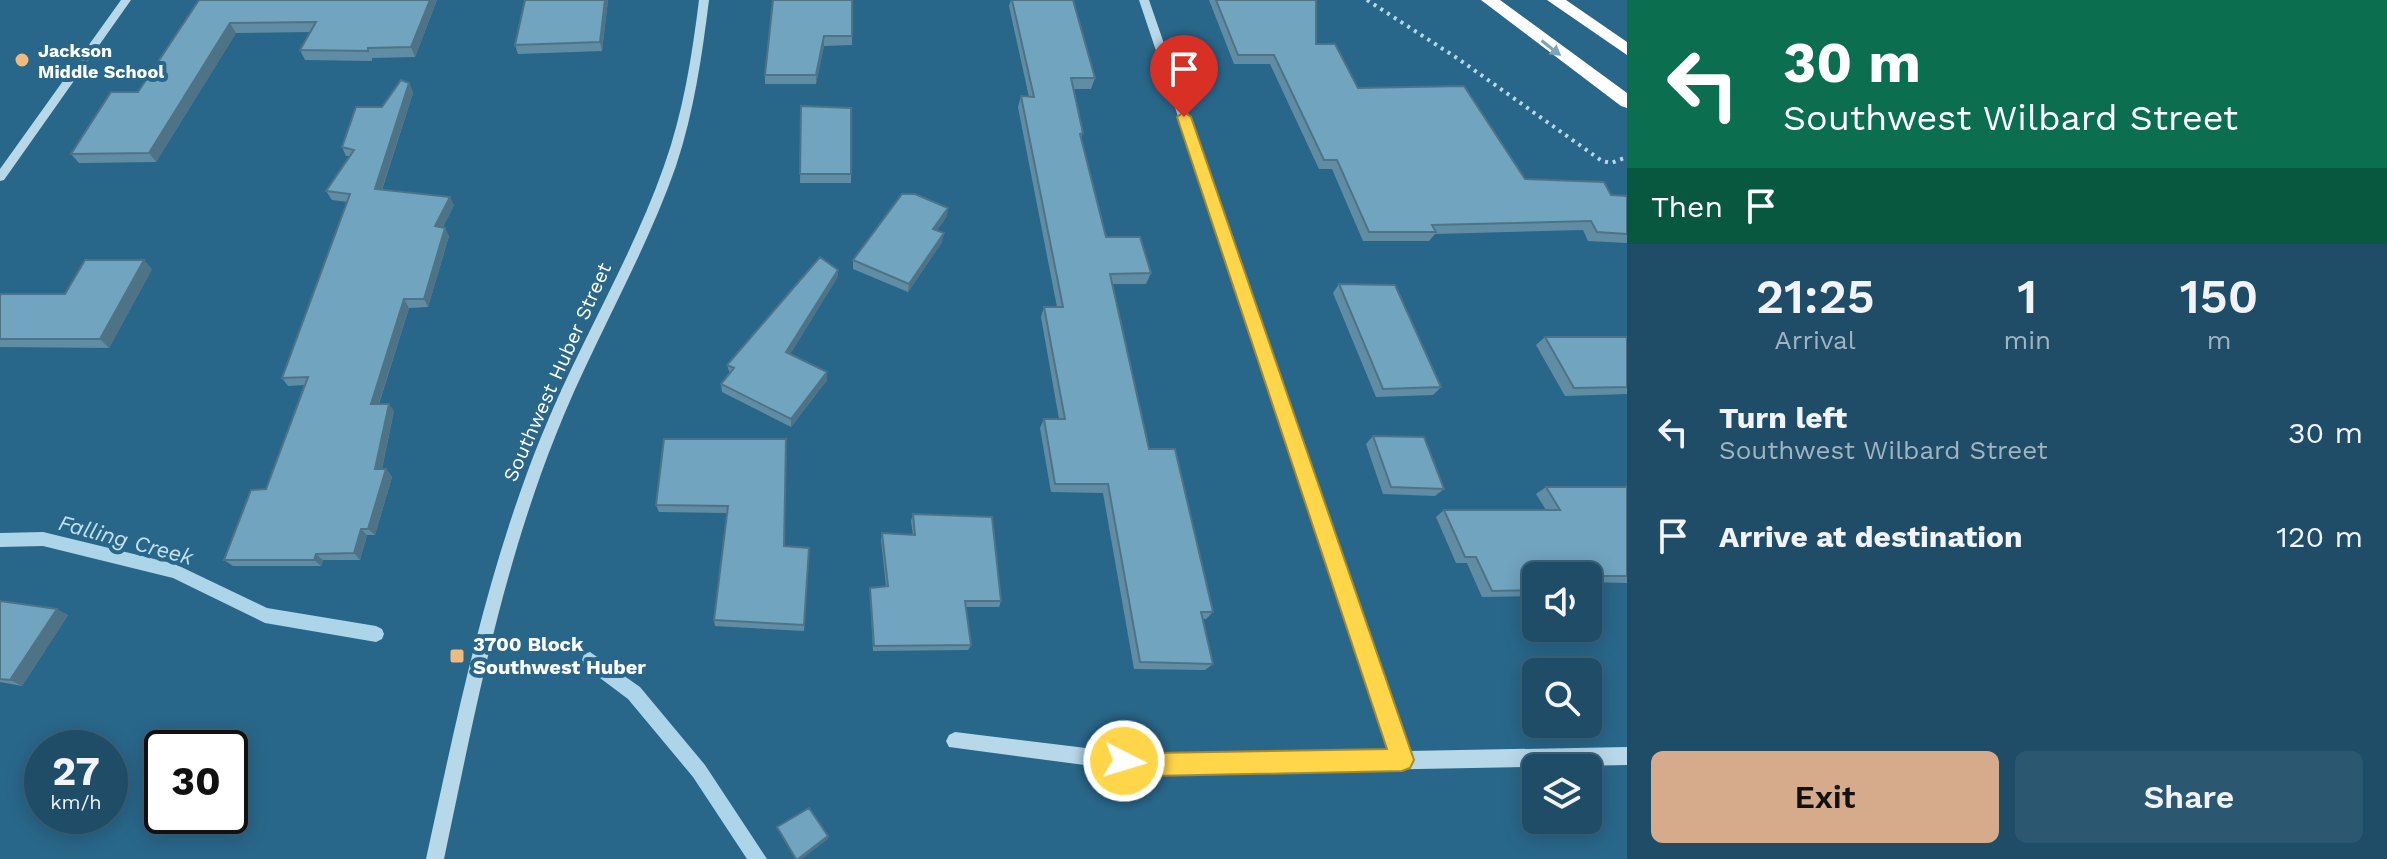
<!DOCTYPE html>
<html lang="en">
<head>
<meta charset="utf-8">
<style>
  :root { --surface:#1f4d68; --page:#2c5771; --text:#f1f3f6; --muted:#a1b4c0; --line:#3c647c; --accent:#d6ab8b }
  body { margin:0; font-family:"Work Sans",sans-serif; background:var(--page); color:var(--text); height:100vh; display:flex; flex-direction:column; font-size:30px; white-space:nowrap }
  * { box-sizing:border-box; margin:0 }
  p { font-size:26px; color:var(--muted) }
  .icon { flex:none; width:44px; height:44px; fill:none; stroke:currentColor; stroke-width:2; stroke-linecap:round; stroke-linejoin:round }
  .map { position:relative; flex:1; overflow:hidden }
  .panel { display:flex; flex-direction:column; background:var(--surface); width:760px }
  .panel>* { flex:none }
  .guide { background:#0b6e4f; color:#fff; overflow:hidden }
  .controls { position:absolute; left:1522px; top:562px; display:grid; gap:16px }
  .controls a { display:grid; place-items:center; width:80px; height:80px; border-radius:12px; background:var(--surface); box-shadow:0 4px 20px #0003,0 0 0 2px var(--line); font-size:40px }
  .speed { position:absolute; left:24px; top:730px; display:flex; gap:16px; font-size:40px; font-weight:700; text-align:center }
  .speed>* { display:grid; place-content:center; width:104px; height:104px; border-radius:50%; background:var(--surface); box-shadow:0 4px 20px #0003,0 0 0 2px var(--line); line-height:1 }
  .speed small { font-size:20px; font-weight:400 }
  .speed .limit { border:4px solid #111; border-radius:12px; background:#fff; color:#111 }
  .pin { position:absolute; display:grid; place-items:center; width:68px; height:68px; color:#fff; margin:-82px -34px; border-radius:50% 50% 50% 0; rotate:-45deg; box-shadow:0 0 8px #0007 }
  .pin .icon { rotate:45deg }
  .me { position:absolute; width:88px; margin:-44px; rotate:95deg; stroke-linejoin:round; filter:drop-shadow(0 0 6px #0008) }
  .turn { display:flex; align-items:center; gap:28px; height:168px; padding:0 24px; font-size:36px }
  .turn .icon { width:104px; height:104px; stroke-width:2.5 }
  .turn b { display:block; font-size:56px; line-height:68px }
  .then { display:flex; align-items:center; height:76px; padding:0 24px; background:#0003; gap:16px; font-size:30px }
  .eta { display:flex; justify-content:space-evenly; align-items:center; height:136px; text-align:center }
  .eta b { font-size:48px; font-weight:600; line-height:56px }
  .button { display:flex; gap:16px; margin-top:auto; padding:16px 24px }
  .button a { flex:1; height:92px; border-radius:12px; background:var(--accent); color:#111; font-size:32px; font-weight:600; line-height:92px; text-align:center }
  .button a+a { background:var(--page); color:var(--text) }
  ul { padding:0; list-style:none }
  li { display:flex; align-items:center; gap:24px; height:104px; padding:0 24px }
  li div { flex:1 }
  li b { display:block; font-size:30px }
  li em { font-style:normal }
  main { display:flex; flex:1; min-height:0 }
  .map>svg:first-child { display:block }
</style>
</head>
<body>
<main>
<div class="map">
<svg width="1627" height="859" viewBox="0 0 1627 859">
  <rect width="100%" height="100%" fill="#29678a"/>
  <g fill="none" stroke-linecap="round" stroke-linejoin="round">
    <!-- stream -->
    <path fill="#acd5e9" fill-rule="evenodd" d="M43 532 175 564 267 608 376 626 382 629 384 634 382 639 376 642 265 623 173 578 43 546 0 547V533Z
      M590 652 640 687 705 765 767 859H747L693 777 628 699 584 666 582 660 584 654Z"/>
    <!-- path -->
    <path stroke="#b7d8e9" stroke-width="4" stroke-dasharray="3 5" stroke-linecap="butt" d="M1367 0 1460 60 1602 161 1611 163 1627 157"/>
    <!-- minor -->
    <path fill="#b7d8e9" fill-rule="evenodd" d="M121 0H131L4 180 0 181V169Z
      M699 0H709C702 56 694 112 676 166 643 260 591 345 555 437 501 573 474 717 444 859H426C457 717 486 573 541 437 578 345 631 260 664 166 683 113 692 56 699 0Z
      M1139 0H1149L1408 751 1627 747V765L1152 774 949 747 946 741 949 735 955 732 1152 756 1391 752Z"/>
    <!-- highway -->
    <path fill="#fff" fill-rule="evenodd" d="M1481 0H1500L1627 93V108L1621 106Z
      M1547 0H1566L1627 42V55Z"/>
  </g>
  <!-- wall -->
  <path fill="#618da4" d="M199 0H437L415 57 372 58V61L305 60 300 50 311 32 236 33 156 162 79 163 71 154 138 92Z
    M608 0 602 51 518 54 515 45Z
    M852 0V45L824 46 816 84H765V75Z
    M1011 0H1073L1095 78 1091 89H1073L1083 133 1081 139 1106 237 1151 273 1146 284H1112L1149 449 1213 612 1206 619H1202L1213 664 1205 670 1134 669 1103 493 1051 492 1040 428 1044 419H1059L1041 317 1044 307H1057L1018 107 1021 96 1029 97 1009 6Z
    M1209 0H1316V44L1358 88 1525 179 1611 195 1627 196V243L1588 241 1583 230 1435 234 1429 241H1363L1332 169H1319L1270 64H1234Z
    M409 83 413 93 382 190 454 205 443 227 449 236 428 307 409 308 379 404 394 411 382 469H386L392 477 375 535H367L360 560H323L321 566H233L224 560 266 489 304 385 288 386 282 378 348 202 332 200 326 191 350 156H346L342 147Z
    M801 106 851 108V183H800Z
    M947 216 937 230 942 242 908 292 853 269V260Z
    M152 269 109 348 0 347V296L65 294Z
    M838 270 837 278 790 354 827 372V380L791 427 722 392 721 384 730 374 727 365Z
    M1339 284 1441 387 1433 395 1376 397 1333 293Z
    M1545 337H1627V394L1565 396 1536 345Z
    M1373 436 1444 489 1435 496 1383 494 1366 444Z
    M664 439 784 546 809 548 804 631 715 626 714 620 727 513 659 512 656 505Z
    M1546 487H1627V583L1588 582V576H1536V596L1482 597 1467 563H1456L1436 517 1444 510H1546L1536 494Z
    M913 514 1001 601 999 607H965L971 645 968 650 873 651 870 595V588L886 586 881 540 882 533 913 535 911 521Z
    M0 601 68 615 22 686 0 682Z"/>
  <!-- shaded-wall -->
  <path fill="#4f7386" d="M430 0H437L415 57 411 47Z
    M605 0H608L602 51 600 42Z
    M230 23 236 33 156 162 149 153Z
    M824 36V46L816 84V75Z
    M409 83 413 93 379 198 375 189Z
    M450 197 454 205 439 235 435 226Z
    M948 208 947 216 932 237 933 229Z
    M445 228 449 236 428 307 424 299Z
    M944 233 942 242 908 292 909 284Z
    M144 260 152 269 109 348 100 339Z
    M838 270 837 278 786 361V352Z
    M404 299 409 308 376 412 371 404Z
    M827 372V380L791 427V419Z
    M389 404 394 411 380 477 375 469Z
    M386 469 392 477 375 535 368 529Z
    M361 529 367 535 360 560 354 553Z
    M316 554 323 560 321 566 314 560Z
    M57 609 68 615 22 686 10 680Z
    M828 836V839L802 859H798Z"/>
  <!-- building -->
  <path fill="#71a4bf" stroke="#4f7386" stroke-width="2" d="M199 0H430L411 47 368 48V51L300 50 316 22 230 23 149 153 71 154 111 92H138Z
    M525 0H605L600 42 515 45Z
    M773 0H852V36H824L816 75H765Z
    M1012 0H1073L1095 78H1071L1083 133 1080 134 1106 237H1140L1151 273 1110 274 1149 449H1175L1213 612H1201L1213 664 1140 662 1108 484H1055L1044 419H1065L1044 307H1063L1021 96 1034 97Z
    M1216 0H1316V44H1335L1358 88 1464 86 1525 179 1604 182 1611 195 1627 196V234L1597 232 1591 221 1432 225 1436 232H1369L1337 160H1324L1274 55H1238Z
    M401 80 409 83 375 189 450 197 435 226 445 228 424 299H404L371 404H389L375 469H386L368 529H361L354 553 316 554 314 560H224L251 490 266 489 308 377 282 378 350 194 326 191 354 150 342 147 356 107H382Z
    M801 106 851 108V174H800Z
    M902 194H915L948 208 933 229 944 233 909 284 853 260Z
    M820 257 838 270 786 352 827 372 791 419 721 384 734 368 727 365Z
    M85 260H144L100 339H0V296L1 294H65Z
    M1339 284 1395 285 1441 387 1383 389Z
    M1545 337H1627V387L1574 388Z
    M1373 436 1424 437 1444 489 1391 487Z
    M664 439H786L784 546 809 548 804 625 714 620 728 506 656 505Z
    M1546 487H1627V576H1536V590L1492 591 1476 557H1465L1444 510H1560Z
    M913 514 992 517 1001 601H965L971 645 874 646 870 588 888 586 882 533 915 535Z
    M0 601 57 609 10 680 0 679Z
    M809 808 828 836 798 859H796L777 827Z"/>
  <!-- one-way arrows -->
  <defs><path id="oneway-solid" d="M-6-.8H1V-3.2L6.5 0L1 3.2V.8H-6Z" transform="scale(2)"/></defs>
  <use fill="#7fa4b9" href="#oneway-solid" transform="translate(1551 48) rotate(38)"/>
  <!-- route -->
  <path fill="#ffd54a" stroke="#a68a30" stroke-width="2" d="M1184 112 1191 117 1414 760 1410 768 1402 771 1152 776 1116 769 1113 761 1116 753 1124 750 1152 753 1387 749 1177 117Z"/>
  <!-- markers -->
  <g fill="#f0b97e" stroke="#29678a" stroke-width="3">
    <circle cx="22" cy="60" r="8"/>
    <rect x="449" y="648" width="16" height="16" rx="4"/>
  </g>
  <g text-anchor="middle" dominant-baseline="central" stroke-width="8" stroke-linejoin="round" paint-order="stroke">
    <!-- far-poi labels -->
    <g font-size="18" font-weight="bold" fill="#fff" stroke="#29678a" text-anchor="start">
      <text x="38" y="50">Jackson<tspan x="38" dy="21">Middle School</tspan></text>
    </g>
    <!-- street labels -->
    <g font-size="20" fill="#fff" stroke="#29678a">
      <text transform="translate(557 372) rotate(-66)">Southwest Huber Street</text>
    </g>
    <!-- poi labels -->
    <g font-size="20" font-weight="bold" fill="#fff" stroke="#29678a" text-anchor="start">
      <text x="473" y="644">3700 Block<tspan x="473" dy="23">Southwest Huber</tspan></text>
    </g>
    <!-- water labels -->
    <g font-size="22" font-style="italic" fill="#c3e1f0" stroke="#29678a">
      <text transform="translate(126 540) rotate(15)">Falling Creek</text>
    </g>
  </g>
</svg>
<div class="controls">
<a><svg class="icon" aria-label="sound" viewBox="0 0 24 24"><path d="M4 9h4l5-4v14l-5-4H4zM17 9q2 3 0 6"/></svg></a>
<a><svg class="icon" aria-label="search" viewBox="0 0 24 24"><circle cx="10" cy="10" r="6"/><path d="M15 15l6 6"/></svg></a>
<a><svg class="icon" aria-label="layers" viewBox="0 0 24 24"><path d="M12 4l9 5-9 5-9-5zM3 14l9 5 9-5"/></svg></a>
</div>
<div class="speed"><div>27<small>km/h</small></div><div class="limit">30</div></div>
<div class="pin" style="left:1184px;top:117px;background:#d93025"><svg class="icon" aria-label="arrive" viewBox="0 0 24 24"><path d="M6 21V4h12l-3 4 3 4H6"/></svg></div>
<svg class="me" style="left:1124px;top:761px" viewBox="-20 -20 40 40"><circle r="17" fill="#ffd54a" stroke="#fff" stroke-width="3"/><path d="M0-11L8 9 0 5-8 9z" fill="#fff"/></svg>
</div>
<section class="panel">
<div class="guide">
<div class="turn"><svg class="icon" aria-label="left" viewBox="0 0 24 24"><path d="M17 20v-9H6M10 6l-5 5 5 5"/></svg><div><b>30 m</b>Southwest Wilbard Street</div></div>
<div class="then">Then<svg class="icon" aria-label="arrive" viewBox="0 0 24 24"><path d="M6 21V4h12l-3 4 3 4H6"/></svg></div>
</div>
<div class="eta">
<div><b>21:25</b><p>Arrival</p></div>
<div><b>1</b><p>min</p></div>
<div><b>150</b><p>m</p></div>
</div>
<ul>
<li><svg class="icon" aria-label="left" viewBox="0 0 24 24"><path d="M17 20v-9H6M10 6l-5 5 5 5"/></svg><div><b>Turn left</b><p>Southwest Wilbard Street</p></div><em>30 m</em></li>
<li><svg class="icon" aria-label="arrive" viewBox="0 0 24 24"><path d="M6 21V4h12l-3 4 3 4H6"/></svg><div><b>Arrive at destination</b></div><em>120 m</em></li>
</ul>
<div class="button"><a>Exit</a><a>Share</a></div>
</section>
</main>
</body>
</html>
